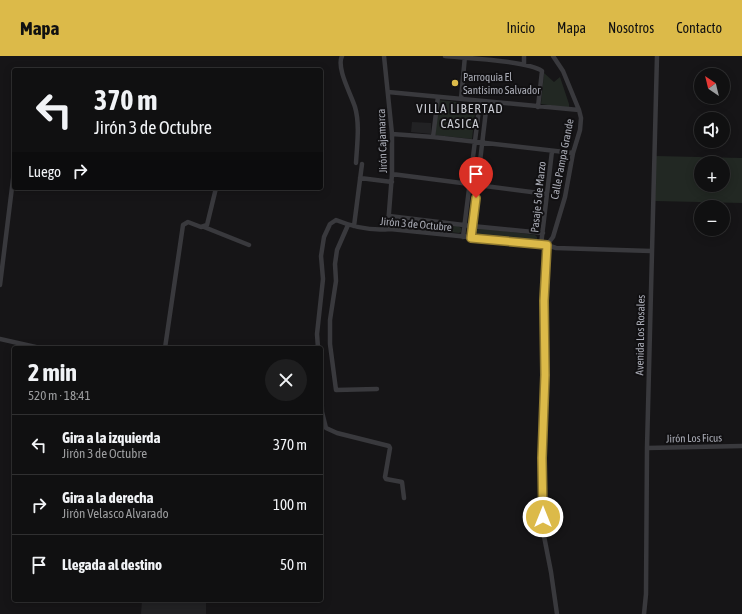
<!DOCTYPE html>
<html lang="es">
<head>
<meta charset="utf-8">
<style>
  :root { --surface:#101011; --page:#1e1e1f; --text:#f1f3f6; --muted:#9c9d9f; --line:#303031; --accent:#dcba49 }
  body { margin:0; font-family:"Asap Condensed",sans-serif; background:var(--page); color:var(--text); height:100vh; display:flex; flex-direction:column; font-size:15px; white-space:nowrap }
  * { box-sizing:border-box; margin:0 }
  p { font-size:13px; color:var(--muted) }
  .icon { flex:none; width:22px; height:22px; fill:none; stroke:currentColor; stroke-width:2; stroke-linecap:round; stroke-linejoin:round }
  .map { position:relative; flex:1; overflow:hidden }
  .details { position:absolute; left:12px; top:290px; width:311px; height:256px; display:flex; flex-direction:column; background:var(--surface); border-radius:4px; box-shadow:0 2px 10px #0003,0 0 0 1px var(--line) }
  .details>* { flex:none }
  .hud { position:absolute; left:12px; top:12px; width:311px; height:122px; border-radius:4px; box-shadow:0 2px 10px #0003,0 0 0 1px var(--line); background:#101011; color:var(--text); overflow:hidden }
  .needle { width:26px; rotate:325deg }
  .controls { position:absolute; left:694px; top:12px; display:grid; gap:8px }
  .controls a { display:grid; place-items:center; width:36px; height:36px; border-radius:50%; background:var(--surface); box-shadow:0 2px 10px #0003,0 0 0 1px var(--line); font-size:20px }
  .pin { position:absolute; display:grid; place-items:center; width:34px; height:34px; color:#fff; margin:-41px -17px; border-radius:50% 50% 50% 0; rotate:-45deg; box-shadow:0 0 4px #0007 }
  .pin .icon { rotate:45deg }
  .me { position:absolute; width:44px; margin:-22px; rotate:0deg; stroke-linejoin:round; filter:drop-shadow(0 0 3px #0008) }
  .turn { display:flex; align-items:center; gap:14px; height:84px; padding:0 16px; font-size:18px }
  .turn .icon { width:52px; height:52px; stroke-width:2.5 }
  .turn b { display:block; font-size:28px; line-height:34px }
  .then { display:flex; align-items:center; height:38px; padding:0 16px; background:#0003; gap:8px; font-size:15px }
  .round { display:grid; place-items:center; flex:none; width:42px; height:42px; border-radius:21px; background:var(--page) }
  .overview { display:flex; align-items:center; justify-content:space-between; height:68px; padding:0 16px }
  h1 { font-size:24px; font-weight:700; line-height:30px }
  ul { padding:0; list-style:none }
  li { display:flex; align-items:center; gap:12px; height:60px; padding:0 16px; border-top:1px solid var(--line) }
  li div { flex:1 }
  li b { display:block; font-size:15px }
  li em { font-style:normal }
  header { display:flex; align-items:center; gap:24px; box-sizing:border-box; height:56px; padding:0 20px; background:var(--accent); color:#111 }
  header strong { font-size:19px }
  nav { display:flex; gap:22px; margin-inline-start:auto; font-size:14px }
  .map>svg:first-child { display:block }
</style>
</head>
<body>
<header>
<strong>Mapa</strong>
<nav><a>Inicio</a><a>Mapa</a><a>Nosotros</a><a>Contacto</a></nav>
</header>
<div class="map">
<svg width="742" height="558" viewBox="0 0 742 558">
  <rect width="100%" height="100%" fill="#161517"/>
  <!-- built -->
  <path fill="#222224" d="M412 66 431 67V78L411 76Z
    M142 544H206V558H141Z"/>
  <!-- green -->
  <path fill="#222823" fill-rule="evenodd" d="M544 17 554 26 560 21 569 48V51L567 52 541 48Z
    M439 44 476 48 472 83 435 79Z
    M656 100 742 102V147L655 145ZM701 107H723V129H701Z
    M393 163 458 170 461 172V176L459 177 394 170 392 166Z
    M480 172 535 179 537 181V184L535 186 483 181 477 177V174Z"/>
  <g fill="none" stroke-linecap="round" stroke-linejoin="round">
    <!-- street -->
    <path stroke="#39393d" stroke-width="4.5" d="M342 0C336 12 351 38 355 51 360 68 357 89 356 107
      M384 0 392 78V118L388 169
      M445 0C465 2 528 5 542 15L538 51
      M553 0 563 15 579 54 581 62 580 74 573 97 565 141 553 181 547 189 545 206 543 475 551 516 557 558
      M524 8V0
      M388 36 579 54
      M461 43 465 0
      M392 78 433 81 573 97
      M433 81 438 41
      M392 118 547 138
      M360 122 392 126
      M389 160 472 170 543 177
      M348 169 337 194 335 208 336 225 330 264V288L336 334 377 333
      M354 170 362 108
      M204 171 249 189
      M463 181 480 45
      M471 182 487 46
      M541 189 552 95
      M0 229 14 115
      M0 283 40 292
      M165 292 183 169 188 166 201 171 207 169 216 132
      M318 292 317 278 323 223 321 200 324 181 330 168 336 164C353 171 372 175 390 173L547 189 556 192 651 195
      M321 328 322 356 326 372 337 377 389 390 390 392 385 421 386 423 402 426 404 442
      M647 392 742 390
      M644 558 646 538 647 392 657 0"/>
  </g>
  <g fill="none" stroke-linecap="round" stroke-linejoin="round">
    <!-- route casing -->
    <g stroke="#8f792f" stroke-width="10">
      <path id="route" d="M476 142 471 182 547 189 544 245 545 319 542 402 543 461"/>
    </g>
    <!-- route -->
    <use href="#route" stroke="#dcba49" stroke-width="7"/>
  </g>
  <!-- markers -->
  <circle fill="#dcba49" stroke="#111012" stroke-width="1.5" cx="455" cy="27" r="4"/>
  <g text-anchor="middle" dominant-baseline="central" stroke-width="4" stroke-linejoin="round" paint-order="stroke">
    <!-- poi labels -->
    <g font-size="11" fill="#a9abb5" stroke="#111012" text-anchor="start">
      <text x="463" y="21">Parroquia El<tspan x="463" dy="13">Santísimo Salvador</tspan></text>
    </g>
    <!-- street labels -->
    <g font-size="11" fill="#a9abb5" stroke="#111012">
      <text transform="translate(382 85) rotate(-92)">Jirón Cajamarca</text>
      <text transform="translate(562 103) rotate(-79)">Calle Pampa Grande</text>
      <text transform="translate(538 141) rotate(-84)">Pasaje 5 de Marzo</text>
      <text transform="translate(416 168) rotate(5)">Jirón 3 de Octubre</text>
      <text transform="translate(640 279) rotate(-89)">Avenida Los Rosales</text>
      <text transform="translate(694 382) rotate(-1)">Jirón Los Ficus</text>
    </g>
    <!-- quarter labels -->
    <g font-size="13" letter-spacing="1" fill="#c9cbd2" stroke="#111012">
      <text x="460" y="52">VILLA LIBERTAD<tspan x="460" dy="15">CASICA</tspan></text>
    </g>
  </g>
</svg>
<div class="controls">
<a><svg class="needle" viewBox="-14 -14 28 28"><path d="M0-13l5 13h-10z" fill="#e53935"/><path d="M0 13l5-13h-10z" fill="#9c9d9f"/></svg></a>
<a><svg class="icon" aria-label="sound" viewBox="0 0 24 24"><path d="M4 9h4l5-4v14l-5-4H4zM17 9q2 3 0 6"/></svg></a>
<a>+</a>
<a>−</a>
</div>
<div class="pin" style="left:476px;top:142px;background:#d93025"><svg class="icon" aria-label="arrive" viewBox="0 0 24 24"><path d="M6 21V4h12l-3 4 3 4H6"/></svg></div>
<svg class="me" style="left:543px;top:461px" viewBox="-20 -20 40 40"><circle r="17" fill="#dcba49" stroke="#fff" stroke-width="3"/><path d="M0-11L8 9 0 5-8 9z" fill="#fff"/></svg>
<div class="hud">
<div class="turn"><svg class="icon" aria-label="left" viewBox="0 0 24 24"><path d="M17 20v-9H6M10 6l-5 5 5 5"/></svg><div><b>370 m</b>Jirón 3 de Octubre</div></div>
<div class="then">Luego<svg class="icon" aria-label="right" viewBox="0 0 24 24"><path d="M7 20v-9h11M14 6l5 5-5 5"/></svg></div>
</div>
<section class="details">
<div class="overview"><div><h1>2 min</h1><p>520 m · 18:41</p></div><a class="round"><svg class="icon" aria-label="close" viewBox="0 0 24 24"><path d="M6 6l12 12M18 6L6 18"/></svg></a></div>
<ul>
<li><svg class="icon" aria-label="left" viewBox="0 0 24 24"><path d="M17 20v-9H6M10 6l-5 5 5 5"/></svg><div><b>Gira a la izquierda</b><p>Jirón 3 de Octubre</p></div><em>370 m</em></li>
<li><svg class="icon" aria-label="right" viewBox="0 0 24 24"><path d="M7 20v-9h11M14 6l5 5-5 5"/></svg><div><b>Gira a la derecha</b><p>Jirón Velasco Alvarado</p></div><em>100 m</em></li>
<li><svg class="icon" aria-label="arrive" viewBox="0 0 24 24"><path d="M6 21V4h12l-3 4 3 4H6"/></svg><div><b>Llegada al destino</b></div><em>50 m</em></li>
</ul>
</section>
</div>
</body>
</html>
